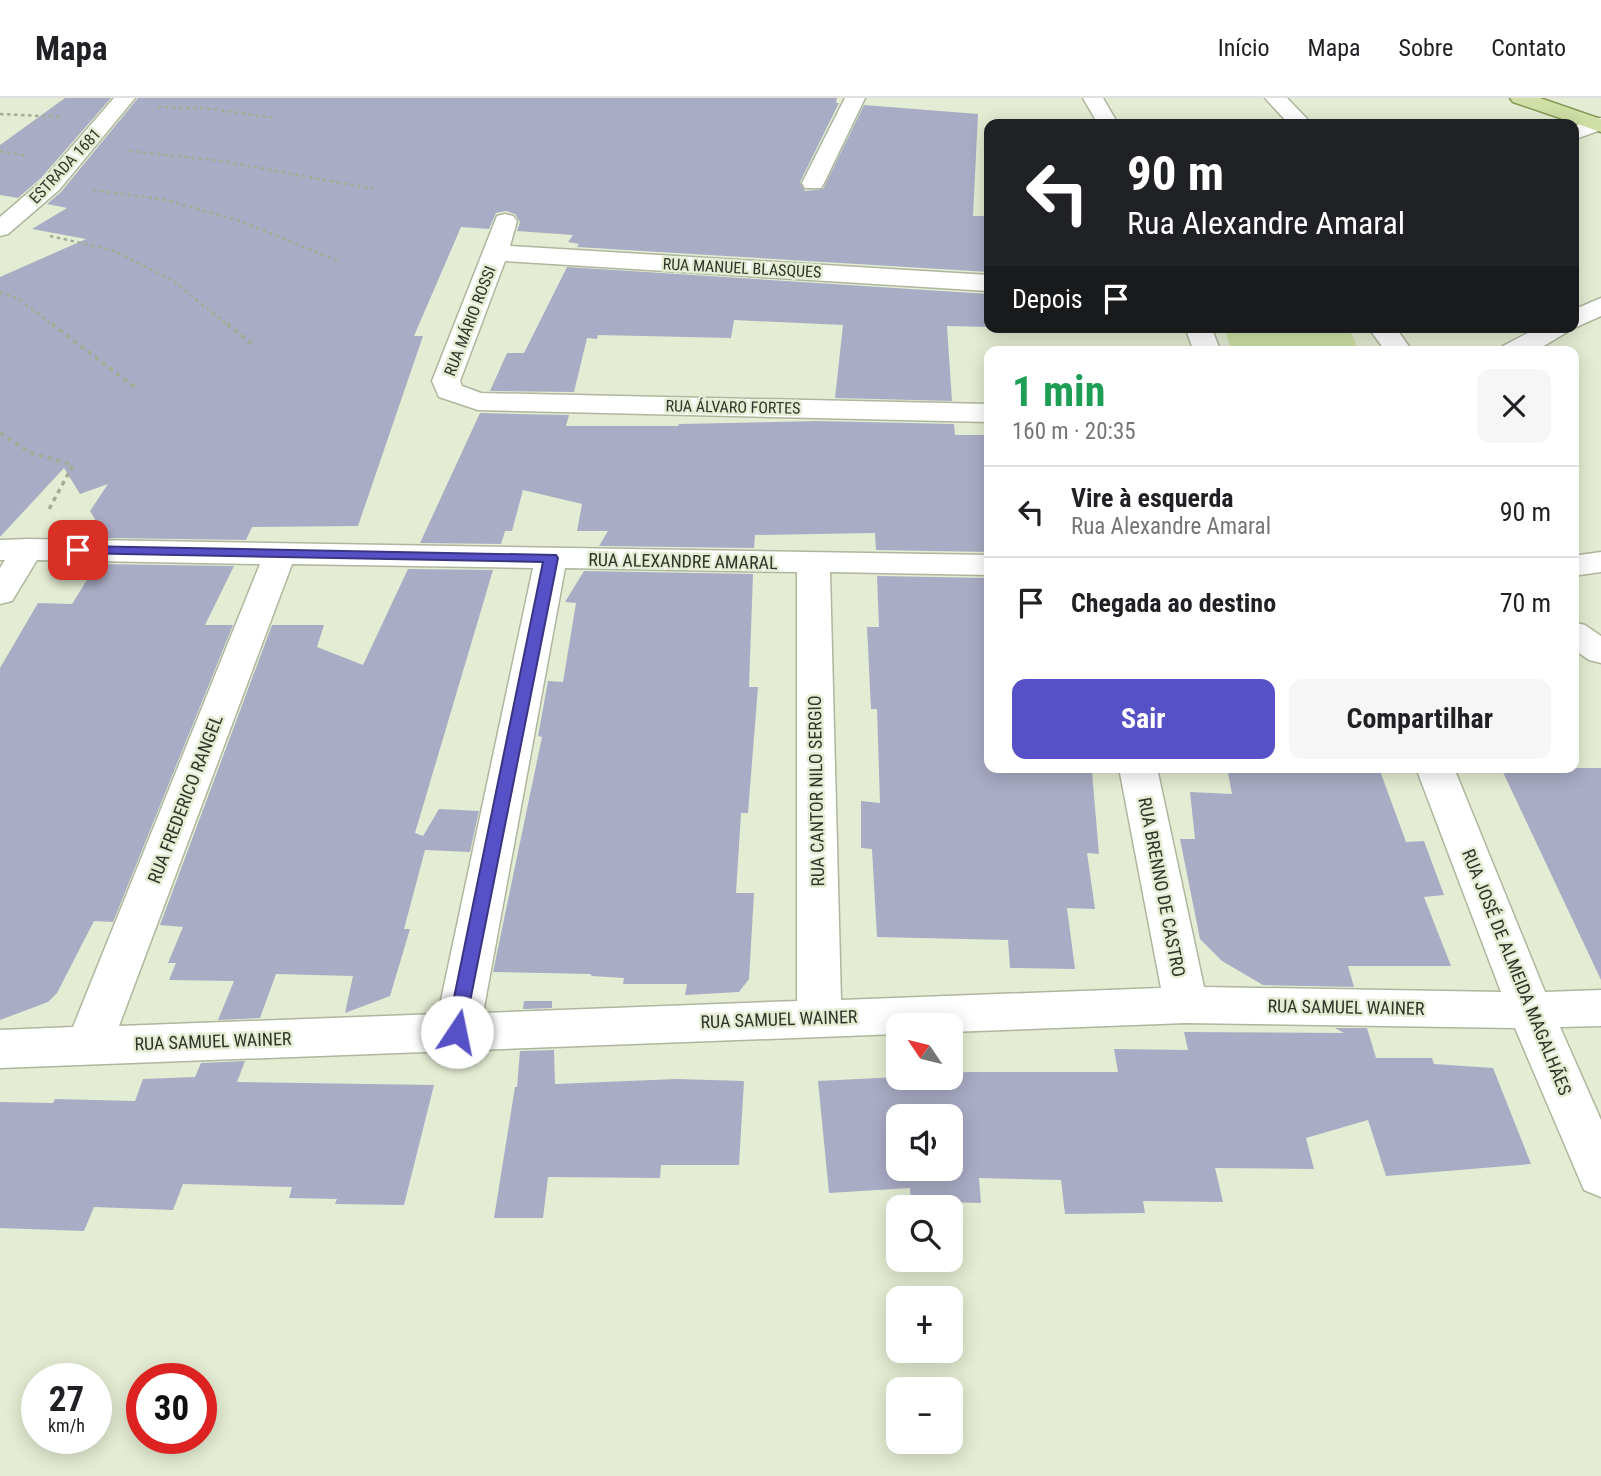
<!DOCTYPE html>
<html lang="pt">
<head>
<meta charset="utf-8">
<style>
  :root { --surface:#fff; --page:#f6f6f6; --text:#202124; --muted:#757577; --line:#e0e0e0; --accent:#5751c8 }
  body { margin:0; font-family:"Roboto Condensed",sans-serif; background:var(--page); color:var(--text); height:100vh; display:flex; flex-direction:column; font-size:26px; white-space:nowrap }
  * { box-sizing:border-box; margin:0 }
  p { font-size:23px; color:var(--muted) }
  .icon { flex:none; width:38px; height:38px; fill:none; stroke:currentColor; stroke-width:2; stroke-linecap:round; stroke-linejoin:round }
  .map { position:relative; flex:1; overflow:hidden }
  .side { position:absolute; left:984px; top:248px; width:595px; height:427px; display:flex; flex-direction:column; background:var(--surface); border-radius:14px; box-shadow:0 4px 18px #0003 }
  .side>* { flex:none }
  .hud { position:absolute; left:984px; top:21px; width:595px; height:214px; border-radius:14px; box-shadow:0 4px 18px #0003; background:#202124; color:#fff; overflow:hidden }
  .needle { width:46px; rotate:305deg }
  .controls { position:absolute; left:886px; top:915px; display:grid; gap:14px }
  .controls a { display:grid; place-items:center; width:77px; height:77px; border-radius:14px; background:var(--surface); box-shadow:0 4px 18px #0003; font-size:35px }
  .speed { position:absolute; left:21px; top:1265px; display:flex; gap:14px; font-size:35px; font-weight:700; text-align:center }
  .speed>* { display:grid; place-content:center; width:91px; height:91px; border-radius:50%; background:var(--surface); box-shadow:0 4px 18px #0003; line-height:1 }
  .speed small { font-size:18px; font-weight:400 }
  .speed .limit { border:10px solid #d22; background:#fff; color:#111 }
  .pin { position:absolute; display:grid; place-items:center; width:60px; height:60px; color:#fff; margin:-30px; border-radius:14px; box-shadow:0 4px 10px #0006 }
  .me { position:absolute; width:77px; margin:-38px; rotate:11deg; stroke-linejoin:round; filter:drop-shadow(0 0 5px #0008) }
  .turn { display:flex; align-items:center; gap:24px; height:147px; padding:0 28px; font-size:32px }
  .turn .icon { width:91px; height:91px; stroke-width:2.5 }
  .turn b { display:block; font-size:49px; line-height:60px }
  .then { display:flex; align-items:center; height:66px; padding:0 28px; background:#0003; gap:14px; font-size:26px }
  .round { display:grid; place-items:center; flex:none; width:74px; height:74px; border-radius:14px; background:var(--page) }
  .headline { display:flex; align-items:center; justify-content:space-between; height:119px; padding:0 28px }
  h1 { font-size:42px; font-weight:700; line-height:52px; color:#1e9e55 }
  .cta { display:flex; gap:14px; margin-top:auto; padding:14px 28px }
  .cta a { flex:1; height:80px; border-radius:14px; background:var(--accent); color:#fff; font-size:28px; font-weight:700; line-height:80px; text-align:center }
  .cta a+a { background:var(--page); color:var(--text) }
  ul { padding:0; list-style:none }
  li { display:flex; align-items:center; gap:21px; height:91px; padding:0 28px; border-top:2px solid var(--line) }
  li div { flex:1 }
  li b { display:block; font-size:26px }
  li em { font-style:normal }
  header { display:flex; align-items:center; gap:42px; box-sizing:border-box; height:98px; padding:0 35px; background:var(--surface); border-bottom:2px solid var(--line) }
  header strong { font-size:33px }
  nav { display:flex; gap:38px; margin-inline-start:auto; font-size:24px }
  .map>svg:first-child { display:block }
</style>
</head>
<body>
<header>
<strong>Mapa</strong>
<nav><a>Início</a><a>Mapa</a><a>Sobre</a><a>Contato</a></nav>
</header>
<div class="map">
<svg width="1601" height="1378" viewBox="0 0 1601 1378">
  <rect width="100%" height="100%" fill="#e4edd3"/>
  <!-- green -->
  <path fill="#cfe2a5" d="M1224 229H1349L1359 254H1232Z"/>
  <!-- building -->
  <path fill="#a9acc5" fill-rule="evenodd" d="M65 0H111L41 80 18 100 0 97V47Z
    M138 0H837L836 5H839L800 84 805 93 823 91 864 7 978 16 973 118H989V174L577 149 579 146 568 144 573 137 517 133 520 124 515 116 506 113 496 115 489 131 461 129 414 238H423L358 428 252 429 246 442 106 440 90 413 108 386 80 396 64 370 0 439V179L86 141 32 131 67 110 47 106 61 94Z
    M567 169 989 196V229L947 228 952 303 835 300 843 227 734 222 731 240 598 237 597 241 587 240 574 294 490 293 507 255H524Z
    M480 315 569 317 566 328H678L679 326 817 323 954 326 955 337H989V454L876 452 875 435 755 437 754 450 599 448 608 433H577L582 406 523 392 512 433H505L501 446 420 445Z
    M97 466 234 468 205 527H233L113 824 94 823 57 895 48 904 0 922V570L38 505 72 506Z
    M408 471 493 472 415 735 423 738 439 711 479 713 470 754 425 752 404 831H410L390 898 345 915 353 878 276 876 260 920 218 922 234 883 169 882 176 865H168L183 829 160 827 272 527H324L317 549 363 567Z
    M584 473 753 476 749 589H758L748 715H741L736 795H754L749 881 739 894 685 897 687 886H623L624 880 592 878 590 876 493 874 542 639 538 638 548 583 563 584 576 505 565 504Z
    M877 478 989 480V670L1092 674 1099 756 1087 755 1095 811 1067 810 1075 871 1010 870 1008 842 877 839 872 751 861 750V703L880 705 877 611H871L867 529H879Z
    M1227 670H1379L1406 744 1424 743 1444 797 1424 799 1451 868H1348L1354 889 1263 887 1222 863 1200 841 1180 741H1195L1190 694 1232 696Z
    M1501 670H1601V882Z
    M524 903H552V910L523 911Z
    M1335 930H1367L1376 960H1432L1434 966 1493 970 1531 1066 1386 1078 1368 1022 1306 1040 1314 1071 1215 1070 1223 1104 1143 1103 1145 1115 1065 1116 1061 1082 979 1080 981 1105 911 1103 910 1090 829 1095 818 983 898 979 950 980V975L970 974H1118L1114 951 1188 952 1184 934 1344 935ZM898 1018H950V1071H898Z
    M554 952 555 986 677 981 744 983 739 1067H661L660 1080 548 1079 543 1120H494L515 989H517L520 953Z
    M245 963 237 984 434 987 404 1107 335 1106 337 1101 289 1100 292 1089 183 1086 173 1112 94 1109 84 1133 0 1130V1004L53 1005 55 1001 135 1003 143 981 195 979 201 965Z"/>
  <g fill="none" stroke-linecap="round" stroke-linejoin="round">
    <!-- minor casing -->
    <g stroke="#aeb69d" stroke-width="3">
      <path id="minor" d="M114 0H135L59 92 8 136 0 138V119L43 82Z
        M845 0H865L824 85 821 90H805L802 85Z
        M1083 0H1103L1118 26H1098Z
        M1265 0H1287L1312 26H1289Z
        M1598 20H1601V32L1573 42V28Z
        M505 116 513 118 517 123 510 148 989 177V193L505 163 460 283 462 288 481 295 989 306V324L478 312 439 299 432 283 497 118Z
        M1601 200V218L1572 231 1534 254H1500L1503 248 1539 229H1573V212Z
        M1185 229H1211L1221 254H1194Z
        M1368 229H1395L1413 254H1386Z
        M28 441 989 457V477L830 474 841 902 1161 890 1119 670H1157L1204 889 1501 894 1416 670H1454L1545 894 1601 892V928L1560 929 1601 1022V1099L1584 1092 1515 930 1186 925 950 934V928H898V936L0 970V932L73 929 260 466 37 462 12 503 0 506V470L5 462H0V442ZM292 466 533 470 438 916 119 928ZM565 470 797 474V903L483 915Z
        M1601 454V474L1573 478V458Z
        M1573 524 1585 527 1601 538V565L1589 562 1573 551Z"/>
    </g>
    <!-- major casing -->
    <g stroke="#839653" stroke-width="3">
      <path id="major" d="M1510 0H1540L1601 21V34L1513 4Z"/>
    </g>
    <!-- path-far1 -->
    <path stroke="#a4ab97" stroke-width="2.5" stroke-dasharray="3.5 3.5" stroke-linecap="butt" d="M158 9 204 10 276 20
      M0 16 62 19
      M0 53 27 58
      M129 53 222 63 374 91
      M93 92 166 102 240 123 338 163
      M50 138 112 152 172 182 229 228
      M0 194 19 201 54 228"/>
    <!-- path -->
    <path stroke="#a4ab97" stroke-width="3.5" stroke-dasharray="4.5 4.5" stroke-linecap="butt" d="M52 226 136 290
      M227 226 252 246
      M0 335 31 355 73 367 48 413"/>
    <!-- minor -->
    <use href="#minor" fill="#fff" fill-rule="evenodd"/>
    <!-- major -->
    <use href="#major" fill="#cfdfa5" fill-rule="evenodd"/>
  </g>
  <!-- route -->
  <path fill="#5751c8" stroke="#393582" stroke-width="2" d="M78 448 556 457 558 460 463 939 457 942 450 939 447 934 543 464 73 455V449Z"/>
  <g text-anchor="middle" dominant-baseline="central" stroke-width="5" stroke-linejoin="round" paint-order="stroke">
    <!-- far-street labels -->
    <g font-size="16" fill="#31342a" stroke="#e4edd3">
      <text transform="translate(65 68) rotate(-47)">ESTRADA 1681</text>
      <text transform="translate(742 170) rotate(3)">RUA MANUEL BLASQUES</text>
      <text transform="translate(470 223) rotate(-69)">RUA MÁRIO ROSSI</text>
      <text transform="translate(733 309) rotate(1)">RUA ÁLVARO FORTES</text>
    </g>
    <!-- street labels -->
    <g font-size="18" fill="#31342a" stroke="#e4edd3">
      <text transform="translate(683 463) rotate(1)">RUA ALEXANDRE AMARAL</text>
      <text transform="translate(816 693) rotate(-91)">RUA CANTOR NILO SERGIO</text>
      <text transform="translate(185 701) rotate(-69)">RUA FREDERICO RANGEL</text>
      <text transform="translate(1162 789) rotate(79)">RUA BRENNO DE CASTRO</text>
      <text transform="translate(1517 874) rotate(68)">RUA JOSÉ DE ALMEIDA MAGALHÃES</text>
      <text transform="translate(1346 909) rotate(1)">RUA SAMUEL WAINER</text>
      <text transform="translate(779 921) rotate(-2)">RUA SAMUEL WAINER</text>
      <text transform="translate(213 943) rotate(-2)">RUA SAMUEL WAINER</text>
    </g>
  </g>
</svg>
<div class="controls">
<a><svg class="needle" viewBox="-14 -14 28 28"><path d="M0-13l5 13h-10z" fill="#e53935"/><path d="M0 13l5-13h-10z" fill="#757577"/></svg></a>
<a><svg class="icon" aria-label="sound" viewBox="0 0 24 24"><path d="M4 9h4l5-4v14l-5-4H4zM17 9q2 3 0 6"/></svg></a>
<a><svg class="icon" aria-label="search" viewBox="0 0 24 24"><circle cx="10" cy="10" r="6"/><path d="M15 15l6 6"/></svg></a>
<a>+</a>
<a>−</a>
</div>
<div class="speed"><div>27<small>km/h</small></div><div class="limit">30</div></div>
<div class="pin" style="left:78px;top:452px;background:#d93025"><svg class="icon" aria-label="arrive" viewBox="0 0 24 24"><path d="M6 21V4h12l-3 4 3 4H6"/></svg></div>
<svg class="me" style="left:457px;top:934px" viewBox="-20 -20 40 40"><circle r="19" fill="#fff"/><path d="M0-13L10 11 0 6-10 11z" fill="#5751c8"/></svg>
<div class="hud">
<div class="turn"><svg class="icon" aria-label="left" viewBox="0 0 24 24"><path d="M17 20v-9H6M10 6l-5 5 5 5"/></svg><div><b>90 m</b>Rua Alexandre Amaral</div></div>
<div class="then">Depois<svg class="icon" aria-label="arrive" viewBox="0 0 24 24"><path d="M6 21V4h12l-3 4 3 4H6"/></svg></div>
</div>
<section class="side">
<div class="headline"><div><h1>1 min</h1><p>160 m · 20:35</p></div><a class="round"><svg class="icon" aria-label="close" viewBox="0 0 24 24"><path d="M6 6l12 12M18 6L6 18"/></svg></a></div>
<ul>
<li><svg class="icon" aria-label="left" viewBox="0 0 24 24"><path d="M17 20v-9H6M10 6l-5 5 5 5"/></svg><div><b>Vire à esquerda</b><p>Rua Alexandre Amaral</p></div><em>90 m</em></li>
<li><svg class="icon" aria-label="arrive" viewBox="0 0 24 24"><path d="M6 21V4h12l-3 4 3 4H6"/></svg><div><b>Chegada ao destino</b></div><em>70 m</em></li>
</ul>
<div class="cta"><a>Sair</a><a>Compartilhar</a></div>
</section>
</div>
</body>
</html>
